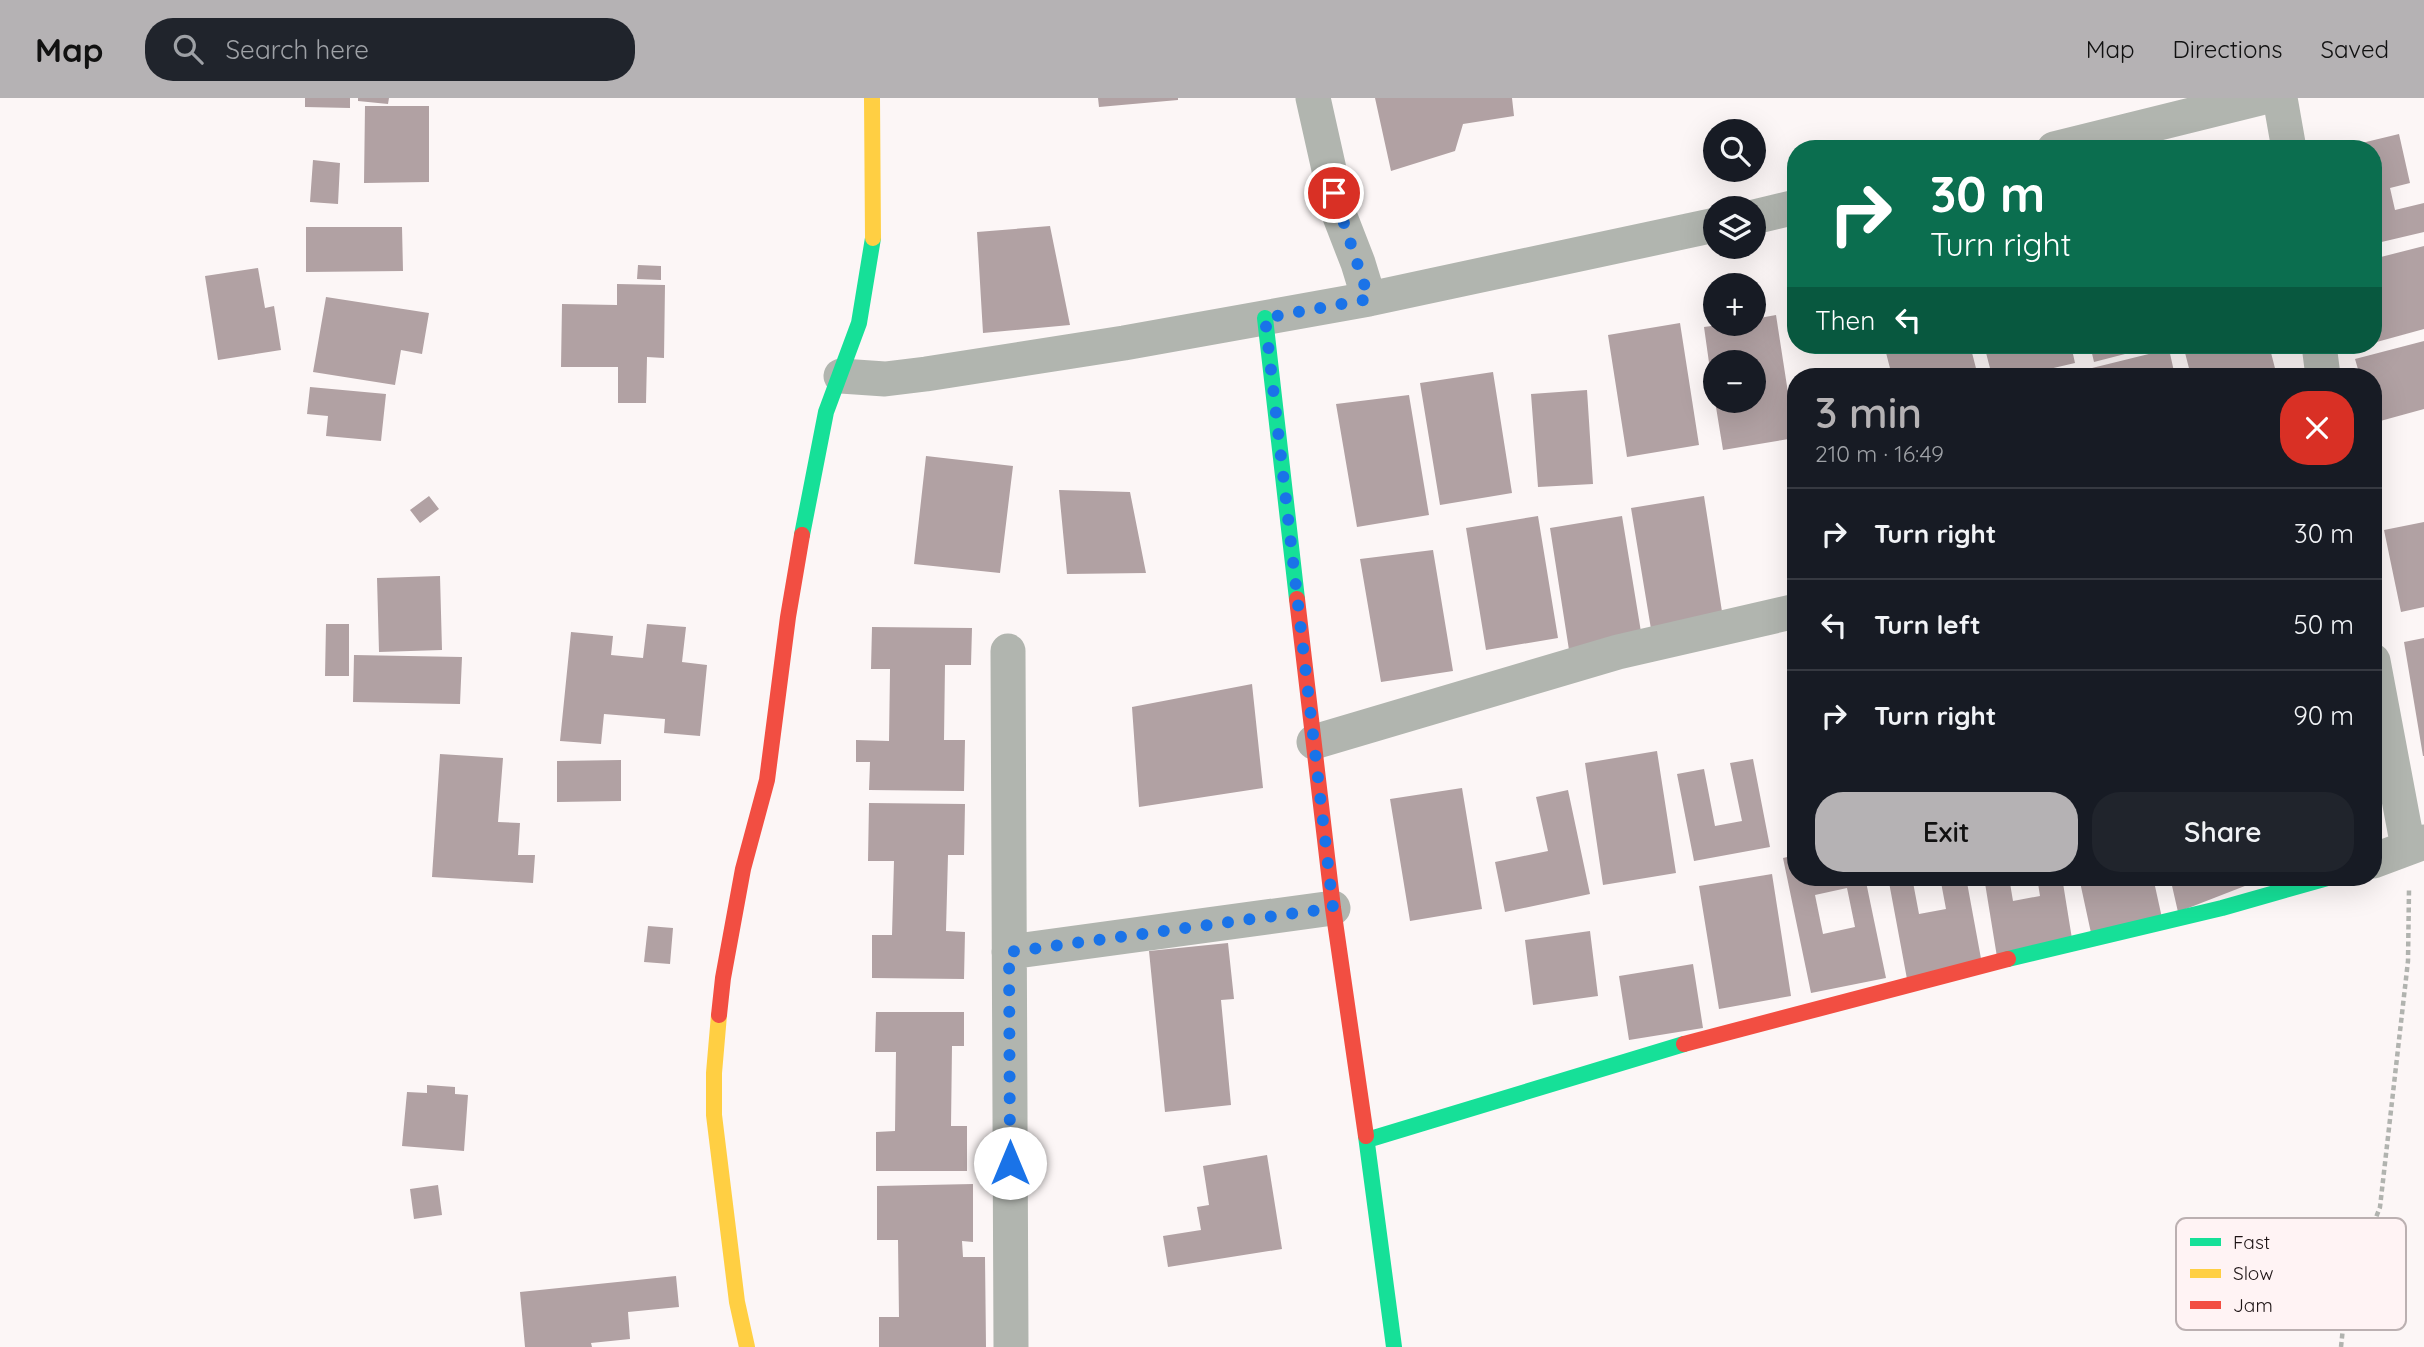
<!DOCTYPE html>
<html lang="en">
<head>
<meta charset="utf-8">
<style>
  :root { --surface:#171b24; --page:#20242c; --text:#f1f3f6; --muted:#9ea1a6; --line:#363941; --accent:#b5b2b4 }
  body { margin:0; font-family:Quicksand,sans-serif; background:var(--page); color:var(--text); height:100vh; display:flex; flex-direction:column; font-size:26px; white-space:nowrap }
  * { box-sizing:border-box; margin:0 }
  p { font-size:23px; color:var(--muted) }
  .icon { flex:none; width:38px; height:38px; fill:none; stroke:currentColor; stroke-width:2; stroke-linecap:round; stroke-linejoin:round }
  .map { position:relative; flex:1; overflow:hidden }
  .side { position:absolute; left:1787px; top:270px; width:595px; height:518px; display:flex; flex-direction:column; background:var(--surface); border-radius:28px; box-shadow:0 7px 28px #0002 }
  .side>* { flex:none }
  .banner { position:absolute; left:1787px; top:42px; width:595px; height:214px; border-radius:28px; box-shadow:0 7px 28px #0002; background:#0b6e4f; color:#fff; overflow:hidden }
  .buttons { position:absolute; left:1703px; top:21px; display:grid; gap:14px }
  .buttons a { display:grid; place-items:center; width:63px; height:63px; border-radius:50%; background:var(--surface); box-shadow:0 7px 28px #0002; font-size:35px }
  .pin { position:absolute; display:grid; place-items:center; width:60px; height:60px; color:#fff; margin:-30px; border:4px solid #fff; border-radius:50%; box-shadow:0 2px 7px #0007 }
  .me { position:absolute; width:77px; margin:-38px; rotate:0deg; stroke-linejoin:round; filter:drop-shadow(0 0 5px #0008) }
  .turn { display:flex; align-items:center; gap:24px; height:147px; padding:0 28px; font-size:32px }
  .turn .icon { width:91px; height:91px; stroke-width:2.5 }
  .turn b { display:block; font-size:49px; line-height:60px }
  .then { display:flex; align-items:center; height:66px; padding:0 28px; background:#0003; gap:14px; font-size:26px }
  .round { display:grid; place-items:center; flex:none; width:74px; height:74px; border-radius:28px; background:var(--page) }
  .overview { display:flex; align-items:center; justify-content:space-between; height:119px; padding:0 28px }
  h1 { font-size:42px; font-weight:600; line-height:52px; color:var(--accent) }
  .primary-button { display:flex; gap:14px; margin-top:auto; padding:14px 28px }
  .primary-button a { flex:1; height:80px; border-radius:28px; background:var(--accent); color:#111; font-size:28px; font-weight:600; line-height:80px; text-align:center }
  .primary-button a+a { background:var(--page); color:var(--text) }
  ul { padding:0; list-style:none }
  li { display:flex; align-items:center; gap:21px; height:91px; padding:0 28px; border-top:2px solid var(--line) }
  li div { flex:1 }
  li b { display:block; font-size:26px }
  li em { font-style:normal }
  header { display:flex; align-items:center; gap:42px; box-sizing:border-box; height:98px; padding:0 35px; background:var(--accent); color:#111 }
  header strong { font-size:33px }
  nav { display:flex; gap:38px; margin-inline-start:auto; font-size:24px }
  .search { width:490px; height:63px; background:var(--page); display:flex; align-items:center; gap:18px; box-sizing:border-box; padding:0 24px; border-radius:28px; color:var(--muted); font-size:26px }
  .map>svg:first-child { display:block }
</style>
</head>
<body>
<header>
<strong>Map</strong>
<div class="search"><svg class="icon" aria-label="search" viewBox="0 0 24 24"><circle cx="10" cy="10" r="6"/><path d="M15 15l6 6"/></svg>Search here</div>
<nav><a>Map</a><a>Directions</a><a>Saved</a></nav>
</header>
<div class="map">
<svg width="2424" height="1249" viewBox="0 0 2424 1249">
  <rect width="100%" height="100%" fill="#fcf6f6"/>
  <!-- building -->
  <path fill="#b1a1a3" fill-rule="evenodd" d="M305 0H350V10L305 9Z
    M358 0H389L388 6 358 3Z
    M1098 0H1178V2L1099 9Z
    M1375 0H1512L1514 18 1463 26 1455 53 1391 73Z
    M365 8H429V84L364 85Z
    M2399 36 2410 85 2390 90 2395 112 2424 105V134L2373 146V51L2341 50Z
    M313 62 340 65 338 106 310 104Z
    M1050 128 1070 227 983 235 977 134Z
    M306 129H402L403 173 306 174Z
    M2424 148V231L2373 245V161Z
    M638 167 661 168V182L637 181Z
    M258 170 265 210 274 208 281 252 218 262 205 178Z
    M617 186 665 187 664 260 647 259 646 305H618V269H561L562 206 617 207Z
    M326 199 429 215 422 256 401 252 395 287 313 274Z
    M1776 217 1795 340 1723 352 1715 303H1754V264H1715L1713 293 1704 229 1726 226H1754V221Z
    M1680 225 1699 347 1627 359 1608 237Z
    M2424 243V311L2373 325V278H2360L2355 261Z
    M1884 247H1970L1978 278H1892Z
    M1984 247H2071L2075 265 2019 278H1992Z
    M2090 247H2156V248L2094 264Z
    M2183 247H2269L2277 278H2191Z
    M2169 251 2175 278H2089L2088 271Z
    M1493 274 1512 395 1440 407 1420 285Z
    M310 289 386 296 381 343 326 338 328 318 307 316Z
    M1587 292 1593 386 1538 389 1531 296Z
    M1409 297 1429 417 1357 429 1336 306Z
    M926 358 1013 368 1000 475 914 466Z
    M1059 392 1130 394 1146 475 1067 476Z
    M429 398 439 411 420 425 410 412Z
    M1704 398 1723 520 1651 531 1631 410Z
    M1538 418 1558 540 1486 552 1466 430Z
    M1622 418 1642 540 1569 552 1550 430Z
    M2424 424V509L2401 514 2384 432Z
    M1433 452 1453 573 1381 584 1360 461Z
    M440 478 442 552 379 554 377 480Z
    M326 526H349V578H325Z
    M647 526 686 529 682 564 707 567 700 638 664 635 665 621 604 616 601 646 560 643 571 534 613 538 611 557 643 560Z
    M872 529 972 530 971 567H945L944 642H965L964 693 869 692 870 664H856V642L889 643 890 571H871Z
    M2424 540V658H2423L2404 544Z
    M354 557 462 559 460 606 353 604Z
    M1252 586 1263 690 1139 709 1132 609Z
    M1657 653 1676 775 1603 787 1585 665Z
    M440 656 503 660 498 724 520 725 518 757H535L533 785 432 779Z
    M1753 661 1770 749 1694 763 1677 676 1704 671 1715 728 1742 723 1730 665Z
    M621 662V703L557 704V663Z
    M1462 690 1482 811 1410 823 1390 701Z
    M1568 692 1590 796 1505 814 1495 764 1548 753 1536 699Z
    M869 705 965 706 964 757H948L946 833 965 834 964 881 872 880V837H892L894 763H868Z
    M1796 757V779H1865L1886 880 1811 895 1783 760ZM1847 790 1855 829 1823 836 1815 797Z
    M1772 776 1791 898 1719 911 1699 788Z
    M1888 779H1912L1919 816 1946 811 1940 779H1966L1982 866 1907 881Z
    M1984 779H2009L2013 803 2040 798 2037 779H2062L2073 847 1997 859Z
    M2105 779H2153L2162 820 2091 835 2080 784Z
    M2170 779H2268L2178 814Z
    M648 828 673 830 670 866 644 864Z
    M1590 833 1598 898 1533 907 1525 842Z
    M1228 845 1234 901 1221 902 1231 1007 1165 1014 1149 853Z
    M1693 866 1703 930 1629 942 1619 878Z
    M876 914H964V948H952L951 1028H967V1073H876V1034L895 1033 896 954H875Z
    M427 987 455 989V996L468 997 464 1053 402 1048 407 994 427 995Z
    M1267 1057 1282 1151 1168 1169 1163 1138 1201 1132 1197 1109 1209 1107 1203 1068Z
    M973 1086V1144L962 1143 963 1159H985L986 1249H879V1219H899L898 1142H877V1088Z
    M438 1087 442 1117 414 1121 410 1091Z
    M676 1178 679 1209 628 1214 630 1241 591 1245 592 1249H525L520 1194Z"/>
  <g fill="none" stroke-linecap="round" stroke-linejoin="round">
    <!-- path -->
    <path stroke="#b1b3af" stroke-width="4.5" stroke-dasharray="5 3.5" stroke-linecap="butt" d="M2341 1249 2344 1220 2360 1162 2380 1109 2408 863 2409 792"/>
    <!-- street -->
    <path stroke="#b1b5af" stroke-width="35" d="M1313 0 1339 116 1358 165 1369 201
      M2280 0 2289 51
      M2054 51 2260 0
      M1754 119 1796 109
      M2319 247 2323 278
      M841 278 885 281 926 276 1124 245 1369 201 1715 127
      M1008 553 1011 1249
      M2373 563 2408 749
      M1314 644 1618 554 1796 513
      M2373 763 2424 744
      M1009 854 1333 810"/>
    <!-- fast -->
    <path stroke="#16e098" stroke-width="16" d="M1265 220 1297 501
      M802 437 826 314 859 225 873 140
      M2008 861 2222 810 2331 779
      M1366 1038 1394 1249
      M1367 1042 1684 946"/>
    <!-- slow -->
    <path stroke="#ffcf43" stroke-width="16" d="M872 0 873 140
      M719 917 714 975V1017L737 1204 747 1249"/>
    <!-- jam -->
    <path stroke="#f24e42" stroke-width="16" d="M1297 501 1333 810 1366 1038
      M719 917 723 880 743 771 767 682 788 519 802 437
      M1684 946 2008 861"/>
  </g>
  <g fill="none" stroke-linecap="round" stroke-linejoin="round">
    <!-- route -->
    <path stroke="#1a73e8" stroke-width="12" stroke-dasharray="0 21.6" d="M1010 1065 1009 854 1333 810 1265 220 1369 201 1334 95"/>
  </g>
  <!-- legend -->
  <rect x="2176" y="1120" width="230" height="112" rx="10" fill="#fff3f4" stroke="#bbb0b1" stroke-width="2"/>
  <rect x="2190" y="1140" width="31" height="8" fill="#16e098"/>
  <rect x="2190" y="1171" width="31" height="9" fill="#ffcf43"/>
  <rect x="2190" y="1203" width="31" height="8" fill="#f24e42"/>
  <g font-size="19" fill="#1d1314">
    <text x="2233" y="1151">Fast</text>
    <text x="2233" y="1182">Slow</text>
    <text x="2233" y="1214">Jam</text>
  </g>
</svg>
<div class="buttons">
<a><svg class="icon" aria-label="search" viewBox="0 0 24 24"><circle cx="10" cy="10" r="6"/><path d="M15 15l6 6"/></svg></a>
<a><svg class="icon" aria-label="layers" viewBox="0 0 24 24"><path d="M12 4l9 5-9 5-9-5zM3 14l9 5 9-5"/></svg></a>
<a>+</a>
<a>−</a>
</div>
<div class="pin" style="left:1334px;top:95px;background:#d93025"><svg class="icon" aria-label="arrive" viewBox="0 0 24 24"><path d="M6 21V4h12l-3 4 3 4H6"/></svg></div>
<svg class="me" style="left:1010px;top:1065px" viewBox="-20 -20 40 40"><circle r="19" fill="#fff"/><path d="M0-13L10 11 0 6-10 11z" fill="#1a73e8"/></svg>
<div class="banner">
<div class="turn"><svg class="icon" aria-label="right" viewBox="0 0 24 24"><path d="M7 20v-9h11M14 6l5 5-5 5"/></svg><div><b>30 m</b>Turn right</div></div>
<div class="then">Then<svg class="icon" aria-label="left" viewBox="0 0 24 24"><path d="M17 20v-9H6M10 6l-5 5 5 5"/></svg></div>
</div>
<section class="side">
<div class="overview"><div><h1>3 min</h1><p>210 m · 16:49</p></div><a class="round" style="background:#d93025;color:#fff"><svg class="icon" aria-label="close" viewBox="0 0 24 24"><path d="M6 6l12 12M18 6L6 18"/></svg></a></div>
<ul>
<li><svg class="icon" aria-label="right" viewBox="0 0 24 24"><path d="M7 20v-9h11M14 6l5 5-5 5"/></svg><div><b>Turn right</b></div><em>30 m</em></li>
<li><svg class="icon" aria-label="left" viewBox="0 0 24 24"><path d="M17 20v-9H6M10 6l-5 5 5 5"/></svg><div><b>Turn left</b></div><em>50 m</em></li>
<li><svg class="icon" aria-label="right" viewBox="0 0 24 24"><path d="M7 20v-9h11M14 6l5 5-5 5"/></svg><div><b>Turn right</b></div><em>90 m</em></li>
</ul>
<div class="primary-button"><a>Exit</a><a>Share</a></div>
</section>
</div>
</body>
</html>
